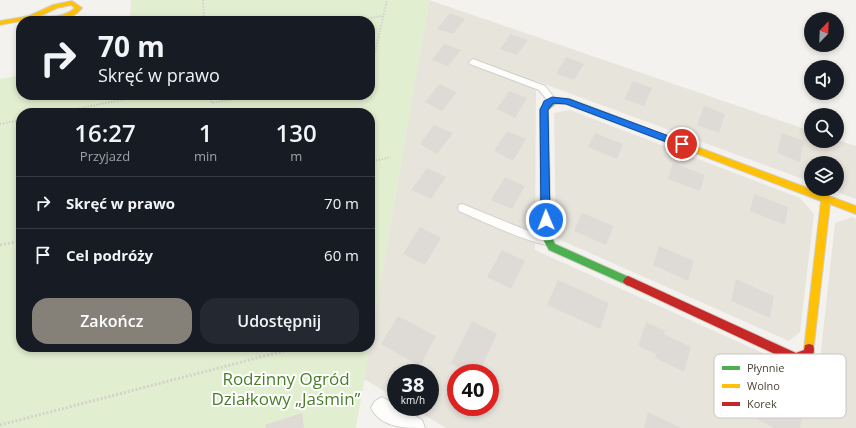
<!DOCTYPE html>
<html lang="pl">
<head>
<meta charset="utf-8">
<style>
  :root { --surface:#171b24; --page:#242831; --text:#f1f3f6; --muted:#9ea1a6; --line:#363941; --accent:#868178 }
  body { margin:0; font-family:"Open Sans",sans-serif; background:var(--page); color:var(--text); height:100vh; display:flex; flex-direction:column; font-size:15px; white-space:nowrap }
  * { box-sizing:border-box; margin:0 }
  p { font-size:13px; color:var(--muted) }
  .icon { flex:none; width:22px; height:22px; fill:none; stroke:currentColor; stroke-width:2; stroke-linecap:round; stroke-linejoin:round }
  .map { position:relative; flex:1; overflow:hidden }
  .panel { position:absolute; left:16px; top:108px; width:359px; height:244px; display:flex; flex-direction:column; background:var(--surface); border-radius:16px; box-shadow:0 2px 6px #0003 }
  .panel>* { flex:none }
  .hud { position:absolute; left:16px; top:16px; width:359px; height:84px; border-radius:16px; box-shadow:0 2px 6px #0003; background:#171b24; color:var(--text); overflow:hidden }
  .needle { width:26px; rotate:23deg }
  .fabs { position:absolute; left:804px; top:12px; display:grid; gap:8px }
  .fabs a { display:grid; place-items:center; width:40px; height:40px; border-radius:50%; background:var(--surface); box-shadow:0 2px 6px #0003; font-size:20px }
  .speed { position:absolute; left:387px; top:364px; display:flex; gap:8px; font-size:20px; font-weight:700; text-align:center }
  .speed>* { display:grid; place-content:center; width:52px; height:52px; border-radius:50%; background:var(--surface); box-shadow:0 2px 6px #0003; line-height:1 }
  .speed small { font-size:10px; font-weight:400 }
  .speed .limit { border:6px solid #d22; background:#fff; color:#111 }
  .pin { position:absolute; display:grid; place-items:center; width:34px; height:34px; color:#fff; margin:-17px; border:2px solid #fff; border-radius:50%; box-shadow:0 1px 4px #0007 }
  .me { position:absolute; width:44px; margin:-22px; rotate:359deg; stroke-linejoin:round; filter:drop-shadow(0 0 3px #0008) }
  .turn { display:flex; align-items:center; gap:14px; height:84px; padding:0 16px; font-size:18px }
  .turn .icon { width:52px; height:52px; stroke-width:2.5 }
  .turn b { display:block; font-size:28px; line-height:34px }
  .eta { display:flex; justify-content:space-evenly; align-items:center; height:68px; text-align:center }
  .eta b { font-size:24px; font-weight:600; line-height:28px }
  .action { display:flex; gap:8px; margin-top:auto; padding:8px 16px }
  .action a { flex:1; height:46px; border-radius:16px; background:var(--accent); color:#fff; font-size:16px; font-weight:600; line-height:46px; text-align:center }
  .action a+a { background:var(--page); color:var(--text) }
  ul { padding:0; list-style:none }
  li { display:flex; align-items:center; gap:12px; height:52px; padding:0 16px; border-top:1px solid var(--line) }
  li div { flex:1 }
  li b { display:block; font-size:15px }
  li em { font-style:normal }
  .map>svg:first-child { display:block }
</style>
</head>
<body>
<div class="map">
<svg width="856" height="428" viewBox="0 0 856 428">
  <rect width="100%" height="100%" fill="#f4f2ee"/>
  <!-- residential -->
  <path fill="#e7e4dc" fill-rule="evenodd" d="M429 0 811 131V141L837 140 856 146V199L829 189H837V163H811V182L536 81 535 250 818 378 835 223 852 217 856 219V428H446L411 407H430V373H396V398L364 379ZM456 373H490V407H456Z
    M570 110 800 198 814 214 800 332 789 341 556 238 554 113Z"/>
  <!-- green -->
  <path fill="#e1eecf" d="M131 0H429L370 346V113H21V347H370L356 428H0V79L21 75V95H370V21H130Z"/>
  <!-- building -->
  <path fill="#dedbd6" d="M450 13 465 19 453 34 437 29Z
    M511 34 528 40 517 55 500 49Z
    M444 44 461 50 448 66 432 60Z
    M566 57 584 64 574 80 556 74Z
    M633 81 652 88 644 106 624 99Z
    M439 84 457 92 442 111 425 102Z
    M509 91 527 98 515 118 497 109Z
    M704 106 725 114 719 133 697 125Z
    M434 125 453 133 437 154 420 144Z
    M507 131 526 139 513 161 494 151Z
    M595 133 623 144 617 159 588 147Z
    M782 133 804 141 800 162 777 153Z
    M673 163 705 175 700 191 668 179Z
    M427 168 446 177 431 199 411 190Z
    M505 177 525 186 512 209 491 200Z
    M754 194 788 207 785 225 750 211Z
    M582 213 614 226 606 245 574 231Z
    M420 227 441 238 425 265 403 254Z
    M659 246 694 261 688 281 653 265Z
    M502 250 525 261 511 289 487 277Z
    M736 279 774 296 770 318 731 301Z
    M558 280 609 303 600 329 547 305Z
    M398 316 436 336 420 366 381 344Z
    M472 321 497 334 479 373H468L451 363Z
    M646 322 665 331 664 334 691 347 684 372 655 358 656 354 638 346Z
    M740 383 774 400 776 386 805 399 800 428H774L743 412 744 406 736 402Z
    M648 412 681 428H644Z
    M302 413 304 428H266L265 425Z"/>
  <g fill="none" stroke-linecap="round" stroke-linejoin="round">
    <!-- lane casing -->
    <g stroke="#d2d0cb" stroke-width="2">
      <path id="lane" d="M473 59 545 86 556 100 552 103 549 102 539 90 470 64 469 62Z
        M462 204 536 234 550 238 552 241 550 244C539 248 473 217 459 211L458 208 459 205Z"/>
    </g>
    <!-- street casing -->
    <g stroke="#d2d0cb" stroke-width="2">
      <path id="street" d="M382 397 422 420 425 428C405 428 381 428 371 408L375 401Z"/>
    </g>
    <!-- fast casing -->
    <g stroke="#d3cfc5" stroke-width="2">
      <path id="fast" d="M554 98 570 99 649 129 650 131 649 133H643L566 104H555L548 110 551 236 555 244 631 278 633 281 631 284 628 286 625 284 549 250 541 236 540 109 546 102Z"/>
    </g>
    <!-- slow casing -->
    <g stroke="#d3cfc5" stroke-width="2">
      <path id="slow" d="M72 1 82 8C68 25 48 19 28 20 19 21 9 23 0 25V21L29 16 53 5ZM71 5 75 8C64 17 54 17 40 16L57 8Z
        M646 128 856 206V214L830 204 813 353 809 354 805 353 804 349 821 201 643 133 642 131Z"/>
    </g>
    <!-- jam casing -->
    <g stroke="#d3cfc5" stroke-width="2">
      <path id="jam" d="M628 276 796 353 804 350 805 345 809 344 813 345C818 358 803 366 792 362L625 284 623 281 625 278Z"/>
    </g>
    <!-- path-far1 -->
    <path stroke="#d3d2cc" stroke-width="2" stroke-dasharray="1.5 1.5" stroke-linecap="butt" d="M203 0 204 21
      M350 21 383 16
      M370 73 387 0
      M210 95 212 103 258 95
      M55 113 147 95
      M0 124 21 120
      M370 162 391 157"/>
    <!-- path -->
    <path stroke="#d3d2cc" stroke-width="3" stroke-dasharray="2 2" stroke-linecap="butt" d="M0 245 21 241
      M0 425 299 347"/>
    <!-- lane -->
    <use href="#lane" fill="#fdfdfc" fill-rule="evenodd"/>
    <!-- street -->
    <use href="#street" fill="#fdfdfc" fill-rule="evenodd"/>
    <!-- fast -->
    <use href="#fast" fill="#4caf50" fill-rule="evenodd"/>
    <!-- slow -->
    <use href="#slow" fill="#ffc107" fill-rule="evenodd"/>
    <!-- jam -->
    <use href="#jam" fill="#c62828" fill-rule="evenodd"/>
  </g>
  <!-- route -->
  <path fill="#1a73e8" stroke="#114b97" d="M552 97 569 99 685 142 686 144 682 148 566 104 553 103 548 110 550 220 546 224 541 220 540 110 544 101Z"/>
  <g text-anchor="middle" dominant-baseline="central" stroke-width="4" stroke-linejoin="round" paint-order="stroke">
    <!-- near-park labels -->
    <g font-size="17" fill="#4a7f2a" stroke="#fff">
      <text x="286" y="378">Rodzinny Ogród<tspan x="286" dy="20">Działkowy „Jaśmin”</tspan></text>
    </g>
  </g>
  <!-- legend -->
  <rect x="714" y="354" width="132" height="64" rx="6" fill="#fff" stroke="#c9c7c4" stroke-width="1"/>
  <rect x="722" y="366" width="18" height="4" fill="#4caf50"/>
  <rect x="722" y="384" width="18" height="4" fill="#ffc107"/>
  <rect x="722" y="402" width="18" height="4" fill="#c62828"/>
  <g font-size="11" fill="#4b4439">
    <text x="747" y="372">Płynnie</text>
    <text x="747" y="390">Wolno</text>
    <text x="747" y="408">Korek</text>
  </g>
</svg>
<div class="fabs">
<a><svg class="needle" viewBox="-14 -14 28 28"><path d="M0-13l5 13h-10z" fill="#e53935"/><path d="M0 13l5-13h-10z" fill="#9ea1a6"/></svg></a>
<a><svg class="icon" aria-label="sound" viewBox="0 0 24 24"><path d="M4 9h4l5-4v14l-5-4H4zM17 9q2 3 0 6"/></svg></a>
<a><svg class="icon" aria-label="search" viewBox="0 0 24 24"><circle cx="10" cy="10" r="6"/><path d="M15 15l6 6"/></svg></a>
<a><svg class="icon" aria-label="layers" viewBox="0 0 24 24"><path d="M12 4l9 5-9 5-9-5zM3 14l9 5 9-5"/></svg></a>
</div>
<div class="speed"><div>38<small>km/h</small></div><div class="limit">40</div></div>
<div class="pin" style="left:682px;top:144px;background:#d93025"><svg class="icon" aria-label="arrive" viewBox="0 0 24 24"><path d="M6 21V4h12l-3 4 3 4H6"/></svg></div>
<svg class="me" style="left:546px;top:220px" viewBox="-20 -20 40 40"><circle r="17" fill="#1a73e8" stroke="#fff" stroke-width="3"/><path d="M0-11L8 9 0 5-8 9z" fill="#fff"/></svg>
<div class="hud">
<div class="turn"><svg class="icon" aria-label="right" viewBox="0 0 24 24"><path d="M7 20v-9h11M14 6l5 5-5 5"/></svg><div><b>70 m</b>Skręć w prawo</div></div>
</div>
<section class="panel">
<div class="eta">
<div><b>16:27</b><p>Przyjazd</p></div>
<div><b>1</b><p>min</p></div>
<div><b>130</b><p>m</p></div>
</div>
<ul>
<li><svg class="icon" aria-label="right" viewBox="0 0 24 24"><path d="M7 20v-9h11M14 6l5 5-5 5"/></svg><div><b>Skręć w prawo</b></div><em>70 m</em></li>
<li><svg class="icon" aria-label="arrive" viewBox="0 0 24 24"><path d="M6 21V4h12l-3 4 3 4H6"/></svg><div><b>Cel podróży</b></div><em>60 m</em></li>
</ul>
<div class="action"><a>Zakończ</a><a>Udostępnij</a></div>
</section>
</div>
</body>
</html>
